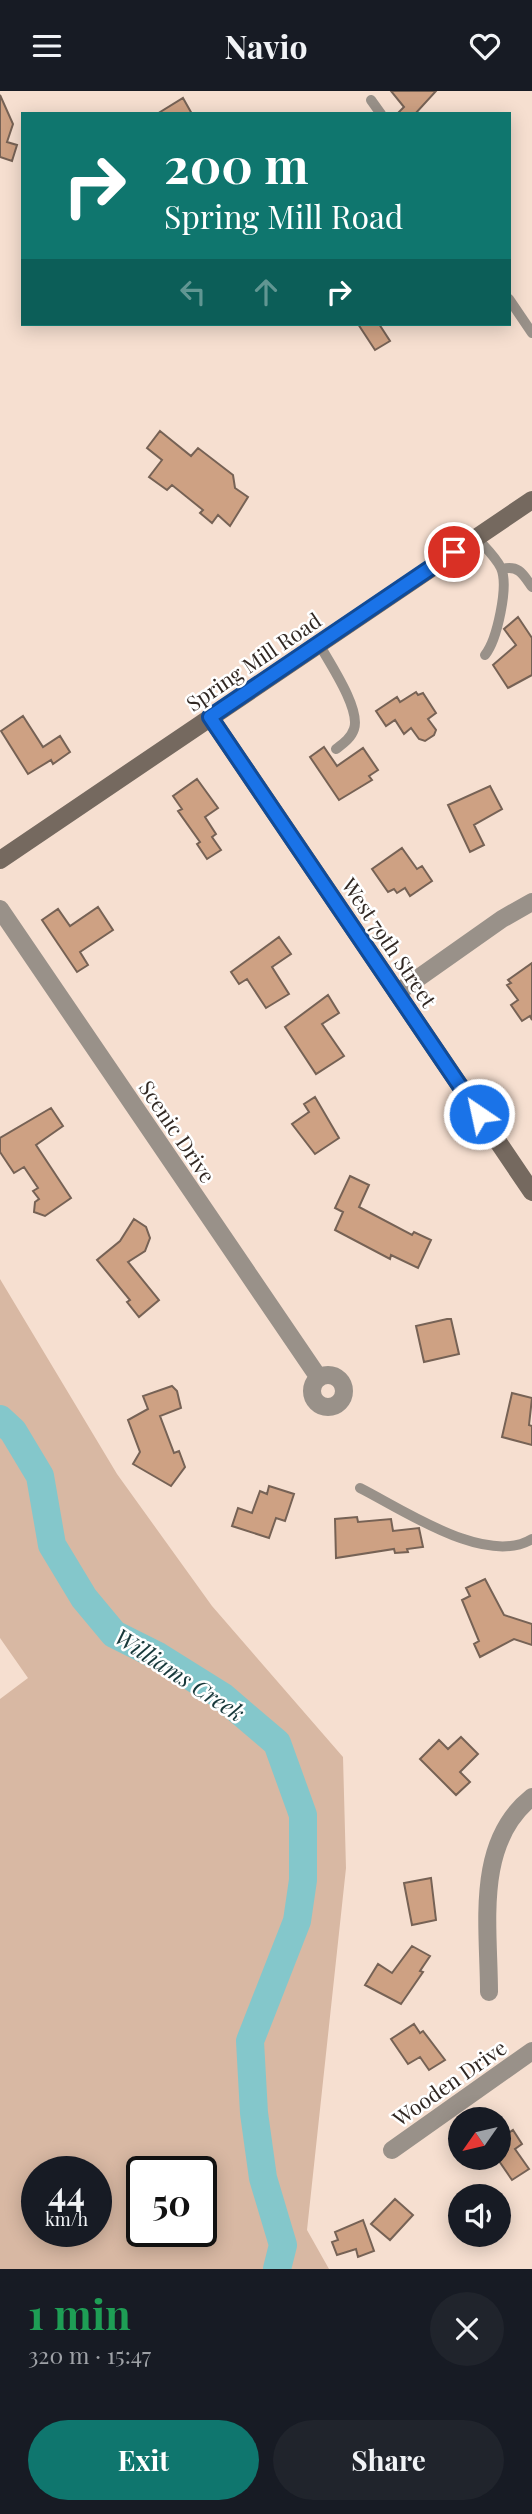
<!DOCTYPE html>
<html lang="en">
<head>
<meta charset="utf-8">
<style>
  :root { --surface:#171b24; --page:#20242c; --text:#f1f3f6; --muted:#9ea1a6; --accent:#0f766e }
  body { margin:0; font-family:"Playfair Display",serif; background:var(--page); color:var(--text); height:100vh; display:flex; flex-direction:column; font-size:26px; white-space:nowrap }
  * { box-sizing:border-box; margin:0 }
  p { font-size:23px; color:var(--muted) }
  .icon { flex:none; width:38px; height:38px; fill:none; stroke:currentColor; stroke-width:2; stroke-linecap:round; stroke-linejoin:round }
  .map { position:relative; height:2178px; overflow:hidden }
  .panel { display:flex; flex-direction:column; background:var(--surface); flex:1 }
  .panel>* { flex:none }
  .guide { position:absolute; left:21px; top:21px; width:490px; height:214px; border-radius:0px; box-shadow:0 4px 18px #0003; background:#0f766e; color:#fff; overflow:hidden }
  .needle { width:46px; rotate:236deg }
  .buttons { position:absolute; left:448px; top:2016px; display:grid; gap:14px }
  .buttons a { display:grid; place-items:center; width:63px; height:63px; border-radius:50%; background:var(--surface); box-shadow:0 4px 18px #0003; font-size:35px }
  .speed { position:absolute; left:21px; top:2065px; display:flex; gap:14px; font-size:35px; font-weight:700; text-align:center }
  .speed>* { display:grid; place-content:center; width:91px; height:91px; border-radius:50%; background:var(--surface); box-shadow:0 4px 18px #0003; line-height:1 }
  .speed small { font-size:18px; font-weight:400 }
  .speed .limit { border:4px solid #111; border-radius:10px; background:#fff; color:#111 }
  .pin { position:absolute; display:grid; place-items:center; width:60px; height:60px; color:#fff; margin:-30px; border:4px solid #fff; border-radius:50%; box-shadow:0 2px 7px #0007 }
  .me { position:absolute; width:77px; margin:-38px; rotate:326deg; stroke-linejoin:round; filter:drop-shadow(0 0 5px #0008) }
  .turn { display:flex; align-items:center; gap:24px; height:147px; padding:0 28px; font-size:32px }
  .turn .icon { width:91px; height:91px; stroke-width:2.5 }
  .turn b { display:block; font-size:49px; line-height:60px }
  .lanes { display:flex; align-items:center; height:66px; padding:0 28px; background:#0003; justify-content:center; gap:35px; direction:ltr }
  .lanes .off { opacity:.35 }
  .round { display:grid; place-items:center; flex:none; width:74px; height:74px; border-radius:37px; background:var(--page) }
  .overview { display:flex; align-items:center; justify-content:space-between; height:119px; padding:0 28px }
  h1 { font-size:42px; font-weight:700; line-height:52px; color:#1e9e55 }
  .button { display:flex; gap:14px; margin-top:auto; padding:14px 28px }
  .button a { flex:1; height:80px; border-radius:42px; background:var(--accent); color:#fff; font-size:28px; font-weight:700; line-height:80px; text-align:center }
  .button a+a { background:var(--page); color:var(--text) }
  header { display:flex; justify-content:space-between; align-items:center; height:91px; padding:0 28px; background:var(--surface); font-size:32px; font-weight:700 }
  .map>svg:first-child { display:block }
</style>
</head>
<body>
<header><svg class="icon" aria-label="menu" viewBox="0 0 24 24"><path d="M4 6h16M4 12h16M4 18h16"/></svg>Navio<svg class="icon" aria-label="heart" viewBox="0 0 24 24"><path d="M12 20l-8-8c-3-5 5-10 8-4 3-6 11-1 8 4z"/></svg></header>
<div class="map">
<svg width="532" height="2178" viewBox="0 0 532 2178">
  <rect width="100%" height="100%" fill="#f6dfd0"/>
  <!-- green -->
  <path fill="#d8b8a3" fill-rule="evenodd" d="M0 1188 117 1383 212 1515 343 1666 346 1777 307 2139 329 2178H0V1608L28 1587 0 1547ZM37 2081H96V2140H37ZM142 2081H201V2140H142Z"/>
  <g fill="none" stroke-linecap="round" stroke-linejoin="round">
    <!-- river -->
    <path stroke="#84c7cb" stroke-width="28" d="M0 1328 13 1340 40 1385 52 1454 84 1507 114 1543 158 1565 222 1605 277 1652 303 1724V1789L297 1830 250 1950 254 2022 263 2087 283 2154 277 2178"/>
  </g>
  <!-- building -->
  <path fill="#cea183" stroke="#766255" stroke-width="2" d="M391 0H436L415 23H397L404 16Z
    M0 4 13 33 7 51 17 54 12 70 0 66Z
    M183 7 192 23H157Z
    M358 233H379L390 250 375 259Z
    M160 340 191 365 198 357 233 384 235 397 248 406 230 435 218 424 212 432 200 422 203 419 172 394 167 399 149 386 162 369 147 357Z
    M518 526 532 547V584L508 597 493 574 516 554 504 538Z
    M416 601 418 604 423 602 436 622 428 628 436 639 434 644 425 650 419 648 411 637 404 643 395 629 386 635 376 620 397 606 400 611Z
    M23 625 43 656 60 645 70 661 53 673 51 669 28 683 1 640Z
    M324 656 337 675 363 657 378 679 369 685 372 689 339 709 310 666Z
    M197 688 218 717 205 726 216 743 212 746 221 759 207 768 197 753 200 751 178 720 182 718 173 705Z
    M490 695 502 718 474 734 484 754 470 761 448 714Z
    M402 757 417 778 422 775 432 790 410 805 405 797 397 802 394 798 388 801 372 778Z
    M98 816 113 839 80 861 88 874 77 881 42 829 58 818 70 835Z
    M279 846 291 863 272 876 289 903 266 917 247 888 239 893 231 881Z
    M532 872V929L530 925 522 930 511 914 518 909 507 894 511 892 508 889Z
    M328 904 339 922 322 933 344 965 316 983 285 936Z
    M315 1006 339 1047 315 1063 292 1033 309 1021 304 1013Z
    M51 1017 63 1035 36 1054 71 1107 45 1125 34 1121 35 1111 39 1108 33 1100 38 1097 24 1076 14 1082 0 1061V1047Z
    M350 1085 369 1094 359 1116 412 1144 414 1141 431 1149 418 1177 391 1164 390 1168 335 1139 343 1121 335 1117Z
    M134 1128 146 1136 150 1147 145 1160 128 1171 159 1209 139 1226 127 1211 130 1209 97 1169 120 1150Z
    M447 1228H451L459 1263 424 1271 416 1235Z
    M172 1295 177 1300 181 1317 160 1325 174 1362 179 1360 185 1376 171 1395 133 1373 140 1361 128 1329 148 1318 143 1305Z
    M512 1302 532 1307 529 1334 532 1335V1354L502 1346Z
    M269 1395 294 1403 285 1430 276 1427 269 1447 232 1435 238 1417 252 1422 260 1400 267 1403Z
    M357 1426 358 1431 391 1428 393 1440 419 1437 423 1456 407 1458 408 1461 395 1462 394 1458 336 1467 335 1428Z
    M485 1488 504 1524 532 1533V1554L514 1548 480 1566 474 1553 479 1550 462 1509 470 1505 466 1497Z
    M461 1646 478 1663 460 1681 470 1691 456 1704 420 1668 439 1649 448 1658Z
    M431 1787 436 1829 412 1834 404 1792Z
    M412 1855 430 1865 420 1880 423 1881 401 1913 365 1894 378 1873 392 1882Z
    M414 1933 420 1942 423 1940 445 1969 429 1979 420 1966 408 1973 391 1948Z
    M513 2039 522 2053 515 2058 529 2078 512 2089 499 2070V2048Z
    M395 2108 413 2124 390 2149 371 2133Z
    M363 2129 374 2160 358 2166 356 2158 337 2164 332 2151 338 2149 335 2141Z"/>
  <g fill="none" stroke-linecap="round" stroke-linejoin="round">
    <!-- lane -->
    <path stroke="#999189" stroke-width="10" d="M371 9 381 23
      M509 208 532 242
      M476 446C484 455 496 466 501 477 509 495 497 549 485 564
      M502 478C519 474 523 483 532 496
      M319 553C329 571 361 618 354 638 351 647 344 652 336 658
      M360 1397C402 1418 486 1476 532 1448"/>
    <!-- street -->
    <path stroke="#999189" stroke-width="18" d="M0 818 319 1287
      M397 902 502 828 532 811
      M312 1300a16 16 0 1 1 32 0a16 16 0 1 1-32 0Z
      M489 1901C489 1835 474 1752 532 1706
      M392 2059 532 1960"/>
    <!-- secondary -->
    <path stroke="#75695f" stroke-width="18" d="M210 626 532 1101
      M0 769 532 409"/>
  </g>
  <g fill="none" stroke-linecap="round" stroke-linejoin="round">
    <!-- route casing -->
    <g stroke="#114b97" stroke-width="18">
      <path id="route" d="M454 461 210 626 479 1023"/>
    </g>
    <!-- route -->
    <use href="#route" stroke="#1a73e8" stroke-width="12"/>
  </g>
  <g text-anchor="middle" dominant-baseline="central" stroke-width="5" stroke-linejoin="round" paint-order="stroke">
    <!-- street labels -->
    <g font-size="21" fill="#312823" stroke="#fff">
      <text transform="translate(253 570) rotate(-34)">Spring Mill Road</text>
      <text transform="translate(390 851) rotate(56)">West 79th Street</text>
      <text transform="translate(178 1040) rotate(56)">Scenic Drive</text>
      <text transform="translate(449 1991) rotate(-35)">Wooden Drive</text>
    </g>
    <!-- water labels -->
    <g font-size="23" font-style="italic" fill="#18393b" stroke="#fff">
      <text transform="translate(180 1583) rotate(33)">Williams Creek</text>
    </g>
  </g>
</svg>
<div class="buttons">
<a><svg class="needle" viewBox="-14 -14 28 28"><path d="M0-13l5 13h-10z" fill="#e53935"/><path d="M0 13l5-13h-10z" fill="#9ea1a6"/></svg></a>
<a><svg class="icon" aria-label="sound" viewBox="0 0 24 24"><path d="M4 9h4l5-4v14l-5-4H4zM17 9q2 3 0 6"/></svg></a>
</div>
<div class="speed"><div>44<small>km/h</small></div><div class="limit">50</div></div>
<div class="pin" style="left:454px;top:461px;background:#d93025"><svg class="icon" aria-label="arrive" viewBox="0 0 24 24"><path d="M6 21V4h12l-3 4 3 4H6"/></svg></div>
<svg class="me" style="left:479px;top:1023px" viewBox="-20 -20 40 40"><circle r="17" fill="#1a73e8" stroke="#fff" stroke-width="3"/><path d="M0-11L8 9 0 5-8 9z" fill="#fff"/></svg>
<div class="guide">
<div class="turn"><svg class="icon" aria-label="right" viewBox="0 0 24 24"><path d="M7 20v-9h11M14 6l5 5-5 5"/></svg><div><b>200 m</b>Spring Mill Road</div></div>
<div class="lanes"><svg class="icon off" aria-label="left" viewBox="0 0 24 24"><path d="M17 20v-9H6M10 6l-5 5 5 5"/></svg><svg class="icon off" aria-label="ahead" viewBox="0 0 24 24"><path d="M12 20V5M6 11l6-6 6 6"/></svg><svg class="icon" aria-label="right" viewBox="0 0 24 24"><path d="M7 20v-9h11M14 6l5 5-5 5"/></svg></div>
</div>
</div>
<section class="panel">
<div class="overview"><div><h1>1 min</h1><p>320 m · 15:47</p></div><a class="round"><svg class="icon" aria-label="close" viewBox="0 0 24 24"><path d="M6 6l12 12M18 6L6 18"/></svg></a></div>
<div class="button"><a>Exit</a><a>Share</a></div>
</section>
</body>
</html>
